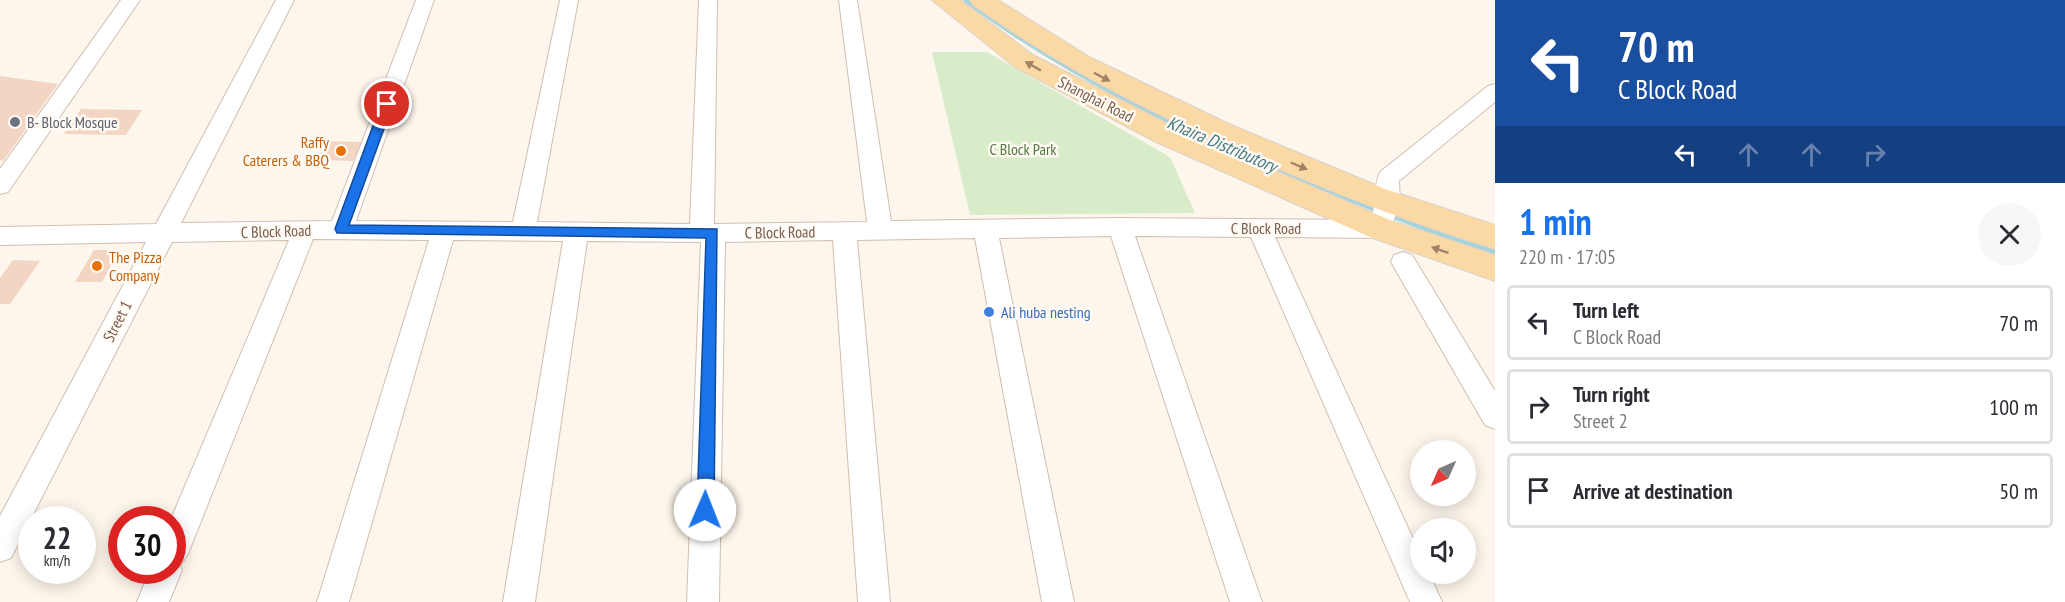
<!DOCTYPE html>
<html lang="en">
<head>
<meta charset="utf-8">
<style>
  :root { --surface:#fff; --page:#f7f7f7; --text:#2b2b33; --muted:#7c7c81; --line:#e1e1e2; --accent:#1a73e8 }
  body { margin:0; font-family:"PT Sans Narrow",sans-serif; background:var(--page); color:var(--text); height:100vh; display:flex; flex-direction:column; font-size:22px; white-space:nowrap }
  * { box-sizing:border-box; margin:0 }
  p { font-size:20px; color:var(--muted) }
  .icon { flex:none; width:33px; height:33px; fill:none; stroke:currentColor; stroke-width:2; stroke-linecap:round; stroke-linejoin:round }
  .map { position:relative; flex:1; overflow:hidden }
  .sheet { display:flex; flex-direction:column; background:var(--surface); width:570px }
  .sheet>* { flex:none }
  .banner { background:#1a4fa0; color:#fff; overflow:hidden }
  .needle { width:39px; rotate:225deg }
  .tools { position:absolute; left:1410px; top:440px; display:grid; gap:12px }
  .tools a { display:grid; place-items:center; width:66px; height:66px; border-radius:50%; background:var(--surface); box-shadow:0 3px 15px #0003; font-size:30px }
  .speed { position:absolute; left:18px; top:506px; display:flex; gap:12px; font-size:30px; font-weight:700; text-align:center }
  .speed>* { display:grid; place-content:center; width:78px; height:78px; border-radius:50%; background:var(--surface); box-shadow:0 3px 15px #0003; line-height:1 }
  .speed small { font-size:15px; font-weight:400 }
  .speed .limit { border:9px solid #d22; background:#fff; color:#111 }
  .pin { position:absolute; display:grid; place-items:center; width:51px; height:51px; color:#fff; margin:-26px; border:3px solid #fff; border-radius:50%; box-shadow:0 2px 6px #0007 }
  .me { position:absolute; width:66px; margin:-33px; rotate:1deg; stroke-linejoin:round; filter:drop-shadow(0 0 4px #0008) }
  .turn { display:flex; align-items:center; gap:21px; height:126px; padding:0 24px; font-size:27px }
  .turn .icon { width:78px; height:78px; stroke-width:2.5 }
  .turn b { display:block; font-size:42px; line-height:51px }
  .lanes { display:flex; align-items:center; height:57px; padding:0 24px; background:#0003; justify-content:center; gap:30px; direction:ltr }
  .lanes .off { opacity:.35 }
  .round { display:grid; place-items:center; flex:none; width:63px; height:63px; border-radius:32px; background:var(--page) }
  .overview { display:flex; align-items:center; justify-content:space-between; height:102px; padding:0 24px }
  h1 { font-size:36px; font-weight:700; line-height:45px; color:var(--accent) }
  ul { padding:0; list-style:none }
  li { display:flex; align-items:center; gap:18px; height:75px; margin:0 12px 9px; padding:0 12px; border:3px solid var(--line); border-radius:6px }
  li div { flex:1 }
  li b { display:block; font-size:22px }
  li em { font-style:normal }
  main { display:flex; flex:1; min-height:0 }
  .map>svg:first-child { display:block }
</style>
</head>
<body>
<main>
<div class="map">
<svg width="1495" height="602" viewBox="0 0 1495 602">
  <rect width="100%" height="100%" fill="#fdf6ec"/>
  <!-- green -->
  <path fill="#d8ecc9" d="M932 52H987L1170 157 1195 213 970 215Z"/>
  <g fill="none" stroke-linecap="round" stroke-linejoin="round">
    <!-- stream -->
    <path stroke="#a5d3da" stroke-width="7" d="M967 0C1072 77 1187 132 1307 181 1369 206 1431 231 1495 251"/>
  </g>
  <!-- building -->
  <path fill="#f3d5c3" d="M0 76 58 84 3 161 0 160Z
    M81 109 142 110 126 135 64 134Z
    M328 141 362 142 353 161 319 160Z
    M94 250H119L102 282H75Z
    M13 260 40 261 10 304H0V278Z"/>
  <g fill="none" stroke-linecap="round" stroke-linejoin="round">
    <!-- street casing -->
    <g stroke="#d1beb0" stroke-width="2">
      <path id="street" d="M121 0H140L8 192 0 194V169Z
        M276 0H294L181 223 332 221 416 0H434L356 221 513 222 560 0H578L537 222 690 224 699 0H717L714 224 867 222 839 0H857L891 221 1120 218 1372 220C1375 206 1374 183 1380 172L1488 86 1495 84V102L1399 181 1400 202 1389 235 1381 238 1275 237 1420 554V573H1429L1442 602H1410L1251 237 1135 236 1262 602H1230L1111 236 999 238 1074 602H1042L975 238 857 240 890 602H858L833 240 725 242 719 602H687L701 242 587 241 535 602H503L563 241 453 240 349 602H317L429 240 313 239 188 554 180 566 182 570 169 602H137L150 570H172L171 519 289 240 172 242 11 558 0 562V516L146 242 0 245V227L156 224Z
        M1403 252 1412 255 1495 391V429L1485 425 1391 262 1394 255Z"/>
    </g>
    <!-- primary casing -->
    <g stroke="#dad1cd" stroke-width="2">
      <path id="primary" d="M932 0H960L1033 55 1174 127 1392 221 1495 255V281L1370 237 1154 141 1015 67Z
        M970 0H998L1091 58 1231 125 1385 189 1495 225V249C1409 223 1326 190 1244 154 1149 112 1058 66 973 5Z"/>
    </g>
    <!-- street -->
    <use href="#street" fill="#fff" fill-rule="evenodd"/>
    <!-- primary -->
    <use href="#primary" fill="#fbd9a5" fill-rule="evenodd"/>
  </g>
  <!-- one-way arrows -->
  <defs><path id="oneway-solid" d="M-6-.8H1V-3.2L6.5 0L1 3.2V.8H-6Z" transform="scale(1.5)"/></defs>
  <g fill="#a18267">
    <use href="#oneway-solid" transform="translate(1033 66) rotate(-150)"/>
    <use href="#oneway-solid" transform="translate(1102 77) rotate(28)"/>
    <use href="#oneway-solid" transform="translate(1299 166) rotate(23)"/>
    <use href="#oneway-solid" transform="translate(1440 250) rotate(-161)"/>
  </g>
  <!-- route -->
  <path fill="#1a73e8" stroke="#114b97" stroke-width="1.5" d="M387 100 393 104 349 225 717 229 714 510 711 515 705 517 700 515 697 510 706 238 337 233 335 229 381 104Z"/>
  <!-- markers -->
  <circle fill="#6b7280" stroke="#fffaf3" stroke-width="2" cx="15" cy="122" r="6"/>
  <g fill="#e8710a" stroke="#fffaf3" stroke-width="2">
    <circle cx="341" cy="151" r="6"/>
    <circle cx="97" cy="266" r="6"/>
  </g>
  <circle fill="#3f7fe0" stroke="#fffaf3" stroke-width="2" cx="989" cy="312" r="6"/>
  <g text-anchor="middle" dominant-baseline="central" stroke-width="5" stroke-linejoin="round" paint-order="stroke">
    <!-- street labels -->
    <g font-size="16" fill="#7a5c4d" stroke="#fffaf3">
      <text transform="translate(1096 99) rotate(27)">Shanghai Road</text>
      <text x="1266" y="228">C Block Road</text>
      <text transform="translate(276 231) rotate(-2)">C Block Road</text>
      <text transform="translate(780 232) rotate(-1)">C Block Road</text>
      <text transform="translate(117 321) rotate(-63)">Street 1</text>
    </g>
    <!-- worship labels -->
    <g font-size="16" fill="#5b616d" stroke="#fffaf3" text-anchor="start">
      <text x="27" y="122">B- Block Mosque</text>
    </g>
    <!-- food labels -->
    <g font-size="16" fill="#c56008" stroke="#fffaf3" text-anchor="end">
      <text x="329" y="142">Raffy<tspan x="329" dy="18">Caterers &amp; BBQ</tspan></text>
      <text x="109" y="257" text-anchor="start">The Pizza<tspan x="109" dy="18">Company</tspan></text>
    </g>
    <!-- park labels -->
    <g font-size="16" fill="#537a41" stroke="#fffaf3">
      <text x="1023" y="149">C Block Park</text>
    </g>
    <!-- shop labels -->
    <g font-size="16" fill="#366cbe" stroke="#fffaf3" text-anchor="start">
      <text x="1001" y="312">Ali huba nesting</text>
    </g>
    <!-- water labels -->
    <g font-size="18" font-style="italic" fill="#437c86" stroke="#fffaf3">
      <text transform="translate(1222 144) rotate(23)">Khaira Distributory</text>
    </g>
  </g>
</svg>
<div class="tools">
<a><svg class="needle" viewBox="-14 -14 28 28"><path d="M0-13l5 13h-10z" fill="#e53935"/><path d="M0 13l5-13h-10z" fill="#7c7c81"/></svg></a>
<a><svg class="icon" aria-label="sound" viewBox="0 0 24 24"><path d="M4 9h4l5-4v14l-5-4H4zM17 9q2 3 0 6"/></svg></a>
</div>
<div class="speed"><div>22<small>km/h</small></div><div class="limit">30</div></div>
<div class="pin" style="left:387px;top:104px;background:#d93025"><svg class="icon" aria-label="arrive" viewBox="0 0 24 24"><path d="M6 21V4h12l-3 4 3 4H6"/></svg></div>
<svg class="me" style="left:705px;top:510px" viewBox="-20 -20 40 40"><circle r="19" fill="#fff"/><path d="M0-13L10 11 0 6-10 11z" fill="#1a73e8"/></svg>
</div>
<section class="sheet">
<div class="banner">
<div class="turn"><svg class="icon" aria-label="left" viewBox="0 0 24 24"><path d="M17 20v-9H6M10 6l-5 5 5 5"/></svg><div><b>70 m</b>C Block Road</div></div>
<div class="lanes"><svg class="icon" aria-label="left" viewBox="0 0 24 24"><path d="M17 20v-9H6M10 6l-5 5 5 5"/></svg><svg class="icon off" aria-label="ahead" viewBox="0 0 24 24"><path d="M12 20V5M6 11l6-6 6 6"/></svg><svg class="icon off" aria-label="ahead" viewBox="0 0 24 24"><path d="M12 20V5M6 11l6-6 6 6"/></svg><svg class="icon off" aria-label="right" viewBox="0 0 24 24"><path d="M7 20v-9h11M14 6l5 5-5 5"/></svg></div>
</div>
<div class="overview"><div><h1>1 min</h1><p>220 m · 17:05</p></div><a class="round"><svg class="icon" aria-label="close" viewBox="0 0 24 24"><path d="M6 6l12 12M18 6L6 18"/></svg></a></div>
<ul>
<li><svg class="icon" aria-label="left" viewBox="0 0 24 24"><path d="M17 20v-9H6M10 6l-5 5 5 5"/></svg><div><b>Turn left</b><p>C Block Road</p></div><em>70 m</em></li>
<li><svg class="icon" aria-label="right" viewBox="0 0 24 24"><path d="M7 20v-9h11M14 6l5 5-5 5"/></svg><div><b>Turn right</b><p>Street 2</p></div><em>100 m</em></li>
<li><svg class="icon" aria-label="arrive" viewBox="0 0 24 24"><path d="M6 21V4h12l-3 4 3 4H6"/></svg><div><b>Arrive at destination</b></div><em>50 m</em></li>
</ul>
</section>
</main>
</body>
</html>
